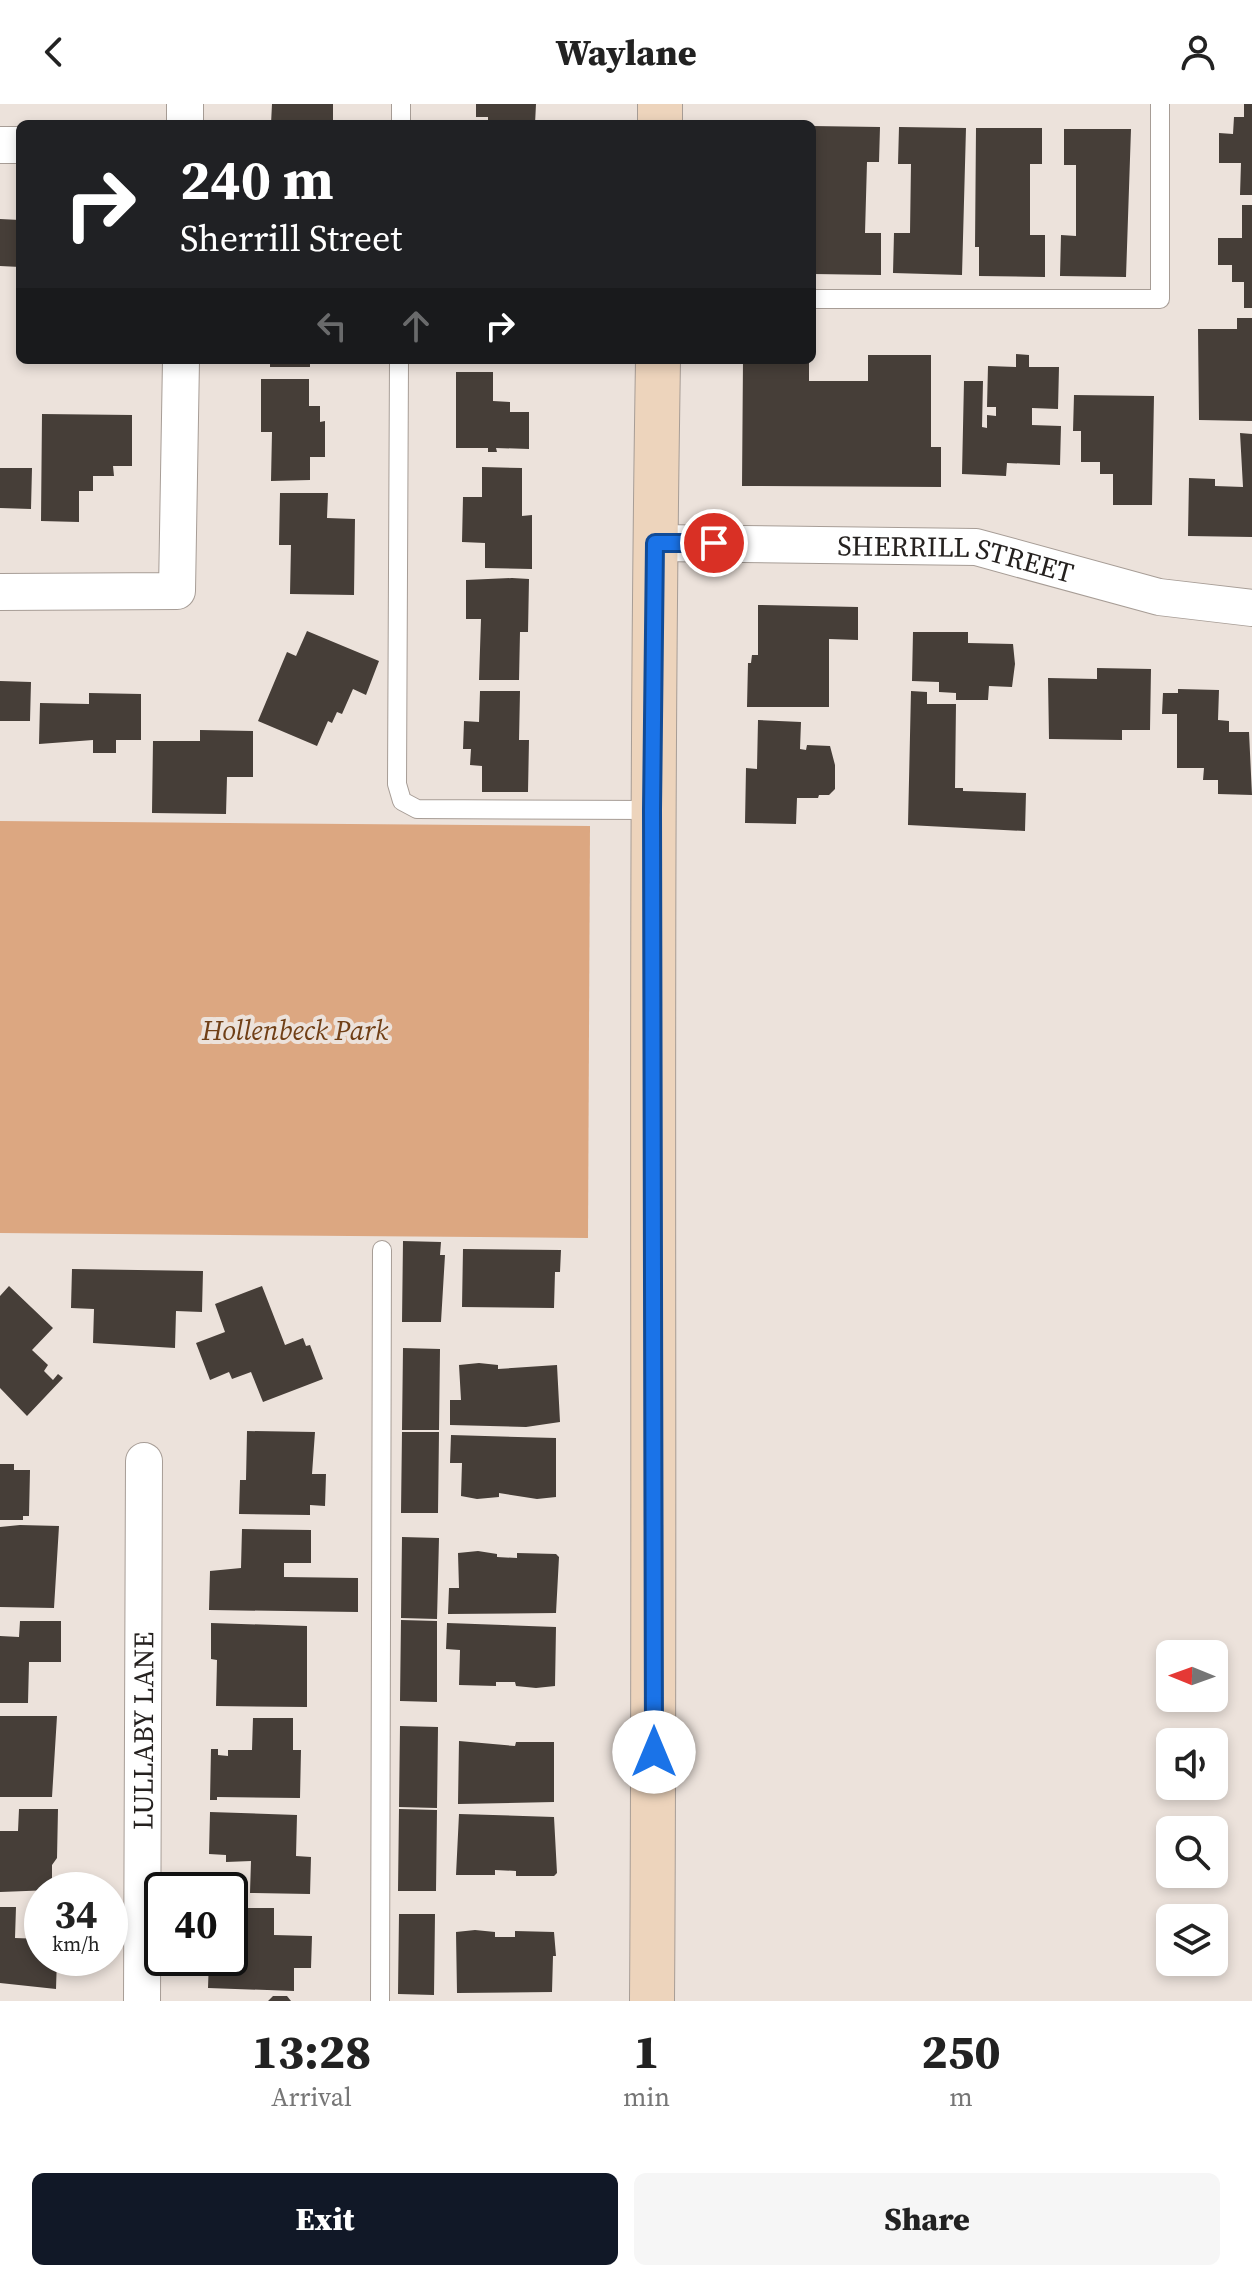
<!DOCTYPE html>
<html lang="en">
<head>
<meta charset="utf-8">
<style>
  :root { --surface:#fff; --page:#f6f6f6; --text:#222; --muted:#767676; --accent:#111827 }
  body { margin:0; font-family:"Source Serif 4",serif; background:var(--page); color:var(--text); height:100vh; display:flex; flex-direction:column; font-size:30px; white-space:nowrap }
  * { box-sizing:border-box; margin:0 }
  p { font-size:26px; color:var(--muted) }
  .icon { flex:none; width:44px; height:44px; fill:none; stroke:currentColor; stroke-width:2; stroke-linecap:round; stroke-linejoin:round }
  .map { position:relative; height:1897px; overflow:hidden }
  .panel { display:flex; flex-direction:column; background:var(--surface); flex:1 }
  .panel>* { flex:none }
  .guide { position:absolute; left:16px; top:16px; width:800px; height:244px; border-radius:12px; box-shadow:0 4px 12px #0003; background:#202124; color:#fff; overflow:hidden }
  .needle { width:52px; rotate:271deg }
  .controls { position:absolute; left:1156px; top:1536px; display:grid; gap:16px }
  .controls a { display:grid; place-items:center; width:72px; height:72px; border-radius:12px; background:var(--surface); box-shadow:0 4px 12px #0003; font-size:40px }
  .speed { position:absolute; left:24px; top:1768px; display:flex; gap:16px; font-size:40px; font-weight:700; text-align:center }
  .speed>* { display:grid; place-content:center; width:104px; height:104px; border-radius:50%; background:var(--surface); box-shadow:0 4px 12px #0003; line-height:1 }
  .speed small { font-size:20px; font-weight:400 }
  .speed .limit { border:4px solid #111; border-radius:12px; background:#fff; color:#111 }
  .pin { position:absolute; display:grid; place-items:center; width:68px; height:68px; color:#fff; margin:-34px; border:4px solid #fff; border-radius:50%; box-shadow:0 2px 8px #0007 }
  .me { position:absolute; width:88px; margin:-44px; rotate:0deg; stroke-linejoin:round; filter:drop-shadow(0 0 6px #0008) }
  .turn { display:flex; align-items:center; gap:28px; height:168px; padding:0 32px; font-size:36px }
  .turn .icon { width:104px; height:104px; stroke-width:2.5 }
  .turn b { display:block; font-size:56px; line-height:68px }
  .lanes { display:flex; align-items:center; height:76px; padding:0 32px; background:#0003; justify-content:center; gap:40px; direction:ltr }
  .lanes .off { opacity:.35 }
  .eta { display:flex; justify-content:space-evenly; align-items:center; height:136px; text-align:center }
  .eta b { font-size:48px; font-weight:800; line-height:56px }
  .button { display:flex; gap:16px; margin-top:auto; padding:16px 32px }
  .button a { flex:1; height:92px; border-radius:12px; background:var(--accent); color:#fff; font-size:32px; font-weight:800; line-height:92px; text-align:center }
  .button a+a { background:var(--page); color:var(--text) }
  header { display:flex; justify-content:space-between; align-items:center; height:104px; padding:0 32px; background:var(--surface); font-size:36px; font-weight:800 }
  .map>svg:first-child { display:block }
</style>
</head>
<body>
<header><svg class="icon" aria-label="back" viewBox="0 0 24 24"><path d="M15 5l-7 7 7 7"/></svg>Waylane<svg class="icon" aria-label="person" viewBox="0 0 24 24"><circle cx="12" cy="8" r="4"/><path d="M4 21q1-7 8-7t8 7"/></svg></header>
<div class="map">
<svg width="1252" height="1897" viewBox="0 0 1252 1897">
  <rect width="100%" height="100%" fill="#ece2db"/>
  <!-- green -->
  <path fill="#dca781" d="M0 717 590 722 588 1134 0 1129Z"/>
  <!-- building -->
  <path fill="#463e38" d="M272 0H333V20H271Z
    M476 0H536L535 20H488V13H476Z
    M1244 0H1252V91H1240L1241 59H1219V29L1233 30 1234 13H1244Z
    M812 22 880 23 879 58H867L865 129H881V171L814 170Z
    M899 23 966 24 962 171 893 169 894 129H910L911 60H898Z
    M976 24H1042V60H1030V131H1045V173L979 172V143H975Z
    M1064 25H1131L1126 173 1060 172 1061 131 1076 132V61H1064Z
    M1242 101H1252V204H1244V178H1232V161H1218V134H1242Z
    M0 115 20 116V163L0 162Z
    M1237 214H1252V317L1199 316 1198 225H1237Z
    M1016 250 1029 251V263H1059L1058 305 1032 304V321L1061 322 1060 361 1007 359 1006 372 962 370 964 277H983L982 323 987 324V311L996 312V303H987L988 262 1016 263Z
    M868 251H931V343H941V383L742 382 743 256H809V277H868Z
    M270 256H310V263H270Z
    M456 268H493V297L510 298V308H529V345L496 344 497 348H488V344H456Z
    M261 275H309V302H320V318L325 317V353H310V376L271 377 272 328H261Z
    M1074 291 1154 292 1152 401H1113V370H1100V358H1081V327H1073Z
    M42 310 132 311V362H113L114 372H93V387H79V418L41 417Z
    M1240 329 1252 330V433L1188 432 1189 374 1215 375V382L1243 383Z
    M482 363 522 364V412L532 411V465L485 464V439L462 438 463 393H482Z
    M0 364H32L31 405 0 404Z
    M280 389H328L327 414 355 415 354 491 290 490 291 441H279Z
    M512 474 529 475 528 528H520L519 576H479L481 515H466V476Z
    M758 501 858 503V536L829 535V603H747L748 559H751L752 551H758Z
    M307 527 379 557 366 591 353 585 342 610 337 608 332 619 328 617 317 642 258 617 287 548 296 552Z
    M913 528H968V539L1013 540 1015 560 1012 583 989 582 988 596H956V589L939 588V578L912 577Z
    M1097 564 1151 565 1150 626H1122V636L1049 635 1048 574 1097 575Z
    M0 577 31 578 30 617H0Z
    M1178 585 1219 586 1218 616 1229 617V628H1249L1252 691 1218 690V676H1203L1204 664H1177V610H1162L1163 589H1178Z
    M480 587H520L519 636H529L528 688H482V662L470 661 471 645H463L464 617 479 618Z
    M911 587 927 588V600H956L955 684H963V687L1026 689 1025 727 908 721Z
    M89 589 141 590V636H116V649H93V636L39 640 40 599 89 600Z
    M758 616 801 618 800 645 806 646 807 641 830 642 835 661V685L829 691H819L818 694H797L796 720 745 719 746 664 757 665Z
    M200 626 253 627V673H227L226 710 152 709 153 637H200Z
    M403 1137 441 1138 440 1151H445L441 1218H402Z
    M463 1145 561 1146 560 1168H555L554 1204 462 1203Z
    M72 1165 203 1167 202 1208 176 1207 175 1244 93 1239 94 1205 71 1204Z
    M9 1182 53 1224 32 1246 48 1261 44 1267 53 1276 58 1270 63 1274 27 1312 0 1284V1192Z
    M262 1182 285 1241 303 1234 306 1242 310 1241 323 1275 263 1298 251 1268 232 1275 229 1268 210 1276 196 1239 225 1228 215 1200Z
    M403 1244 440 1245 439 1326H402Z
    M479 1259 498 1261V1265L557 1261 560 1318 526 1323 450 1321V1296H461L459 1261Z
    M247 1327 315 1328 312 1370H326L325 1402 310 1401V1411L239 1410 240 1376H246Z
    M402 1328H439L438 1409H401Z
    M451 1331 556 1334V1393L537 1395 499 1389V1393L477 1395 461 1392 462 1359H450Z
    M0 1360H14V1366H30L29 1412H23V1416H0Z
    M20 1421 59 1422 54 1504 0 1503V1423Z
    M242 1425 311 1426V1459H284V1473L358 1474V1508L209 1506 210 1467 241 1464Z
    M402 1433 439 1434 437 1515 401 1514Z
    M478 1447 497 1450V1453L517 1454V1449L556 1450 559 1453 556 1509 448 1510 449 1484H459L458 1449Z
    M401 1516 437 1517V1598L400 1597Z
    M20 1517H61V1558H29L28 1599H0V1532L19 1533Z
    M211 1519 307 1522V1603L216 1602 217 1556 211 1555Z
    M447 1519 556 1523 555 1582 536 1584 516 1582 515 1578H496V1582L459 1581 460 1546 446 1545Z
    M0 1612H57L52 1693H0Z
    M253 1614H293V1646H301L300 1694 217 1693V1696H210L211 1645H218V1651L228 1652V1646H252Z
    M400 1622 438 1623 437 1704 399 1703Z
    M459 1637 515 1642 516 1638H554V1698L458 1700Z
    M19 1705H58L57 1754 52 1761V1786L0 1788V1727H18Z
    M399 1705 437 1706 436 1787H398Z
    M210 1708 297 1711 296 1752 311 1753 310 1790 250 1789 251 1757 226 1758V1751L209 1750Z
    M459 1710 554 1713 557 1769 554 1772H516V1767L495 1766V1771H456Z
    M0 1803H16L15 1834 42 1835V1854H57L56 1885 0 1879Z
    M230 1804H274V1831L312 1832 311 1864H294V1887L208 1884 209 1854H230Z
    M399 1810H435L434 1891 398 1890Z
    M475 1826 495 1828V1833H515V1827L554 1828 556 1852H553L552 1888 457 1889 456 1828Z
    M273 1892H287L291 1897H268Z"/>
  <g fill="none" stroke-linecap="round" stroke-linejoin="round">
    <!-- lane casing -->
    <g stroke="#a79d96" stroke-width="20">
      <path id="lane" d="M401 20V0
        M812 195H1160V0
        M399 256 397 680 402 697 417 705 652 706
        M380 1897 382 1146"/>
    </g>
    <!-- street casing -->
    <g stroke="#a79d96" stroke-width="38">
      <g id="street">
        <path d="M185 20V0"/>
        <path d="M0 41H20"/>
        <path id="s1" d="M655 439 976 443 1159 493 1252 504"/>
        <path d="M0 488 177 487 181 256"/>
        <path id="s2" d="M142 1897 144 1357"/>
      </g>
    </g>
    <!-- secondary casing -->
    <g stroke="#a79d96" stroke-width="46">
      <path id="secondary" d="M660 20V0
        M652 1897C656 1350 649 803 658 256"/>
    </g>
    <!-- lane -->
    <use href="#lane" stroke="#fff" stroke-width="18"/>
    <!-- street -->
    <use href="#street" stroke="#fff" stroke-width="36"/>
    <!-- secondary -->
    <use href="#secondary" stroke="#edd4bc" stroke-width="44"/>
  </g>
  <g fill="none" stroke-linecap="round" stroke-linejoin="round">
    <!-- route casing -->
    <g stroke="#114b97" stroke-width="20">
      <path id="route" d="M654 1648 652 706 655 439H714"/>
    </g>
    <!-- route -->
    <use href="#route" stroke="#1a73e8" stroke-width="14"/>
  </g>
  <g text-anchor="middle" dominant-baseline="central" stroke-width="8" stroke-linejoin="round" paint-order="stroke">
    <!-- street labels -->
    <g font-size="28" fill="#25211f" stroke="#ece2db">
      <text stroke="none"><textPath href="#s1" startOffset="302">SHERRILL STREET</textPath></text>
      <text stroke="none"><textPath href="#s2" startOffset="270">LULLABY LANE</textPath></text>
    </g>
    <!-- park labels -->
    <g font-size="28" font-style="italic" fill="#703f16" stroke="#ece2db">
      <text x="295" y="926">Hollenbeck Park</text>
    </g>
  </g>
</svg>
<div class="controls">
<a><svg class="needle" viewBox="-14 -14 28 28"><path d="M0-13l5 13h-10z" fill="#e53935"/><path d="M0 13l5-13h-10z" fill="#767676"/></svg></a>
<a><svg class="icon" aria-label="sound" viewBox="0 0 24 24"><path d="M4 9h4l5-4v14l-5-4H4zM17 9q2 3 0 6"/></svg></a>
<a><svg class="icon" aria-label="search" viewBox="0 0 24 24"><circle cx="10" cy="10" r="6"/><path d="M15 15l6 6"/></svg></a>
<a><svg class="icon" aria-label="layers" viewBox="0 0 24 24"><path d="M12 4l9 5-9 5-9-5zM3 14l9 5 9-5"/></svg></a>
</div>
<div class="speed"><div>34<small>km/h</small></div><div class="limit">40</div></div>
<div class="pin" style="left:714px;top:439px;background:#d93025"><svg class="icon" aria-label="arrive" viewBox="0 0 24 24"><path d="M6 21V4h12l-3 4 3 4H6"/></svg></div>
<svg class="me" style="left:654px;top:1648px" viewBox="-20 -20 40 40"><circle r="19" fill="#fff"/><path d="M0-13L10 11 0 6-10 11z" fill="#1a73e8"/></svg>
<div class="guide">
<div class="turn"><svg class="icon" aria-label="right" viewBox="0 0 24 24"><path d="M7 20v-9h11M14 6l5 5-5 5"/></svg><div><b>240 m</b>Sherrill Street</div></div>
<div class="lanes"><svg class="icon off" aria-label="left" viewBox="0 0 24 24"><path d="M17 20v-9H6M10 6l-5 5 5 5"/></svg><svg class="icon off" aria-label="ahead" viewBox="0 0 24 24"><path d="M12 20V5M6 11l6-6 6 6"/></svg><svg class="icon" aria-label="right" viewBox="0 0 24 24"><path d="M7 20v-9h11M14 6l5 5-5 5"/></svg></div>
</div>
</div>
<section class="panel">
<div class="eta">
<div><b>13:28</b><p>Arrival</p></div>
<div><b>1</b><p>min</p></div>
<div><b>250</b><p>m</p></div>
</div>
<div class="button"><a>Exit</a><a>Share</a></div>
</section>
</body>
</html>
